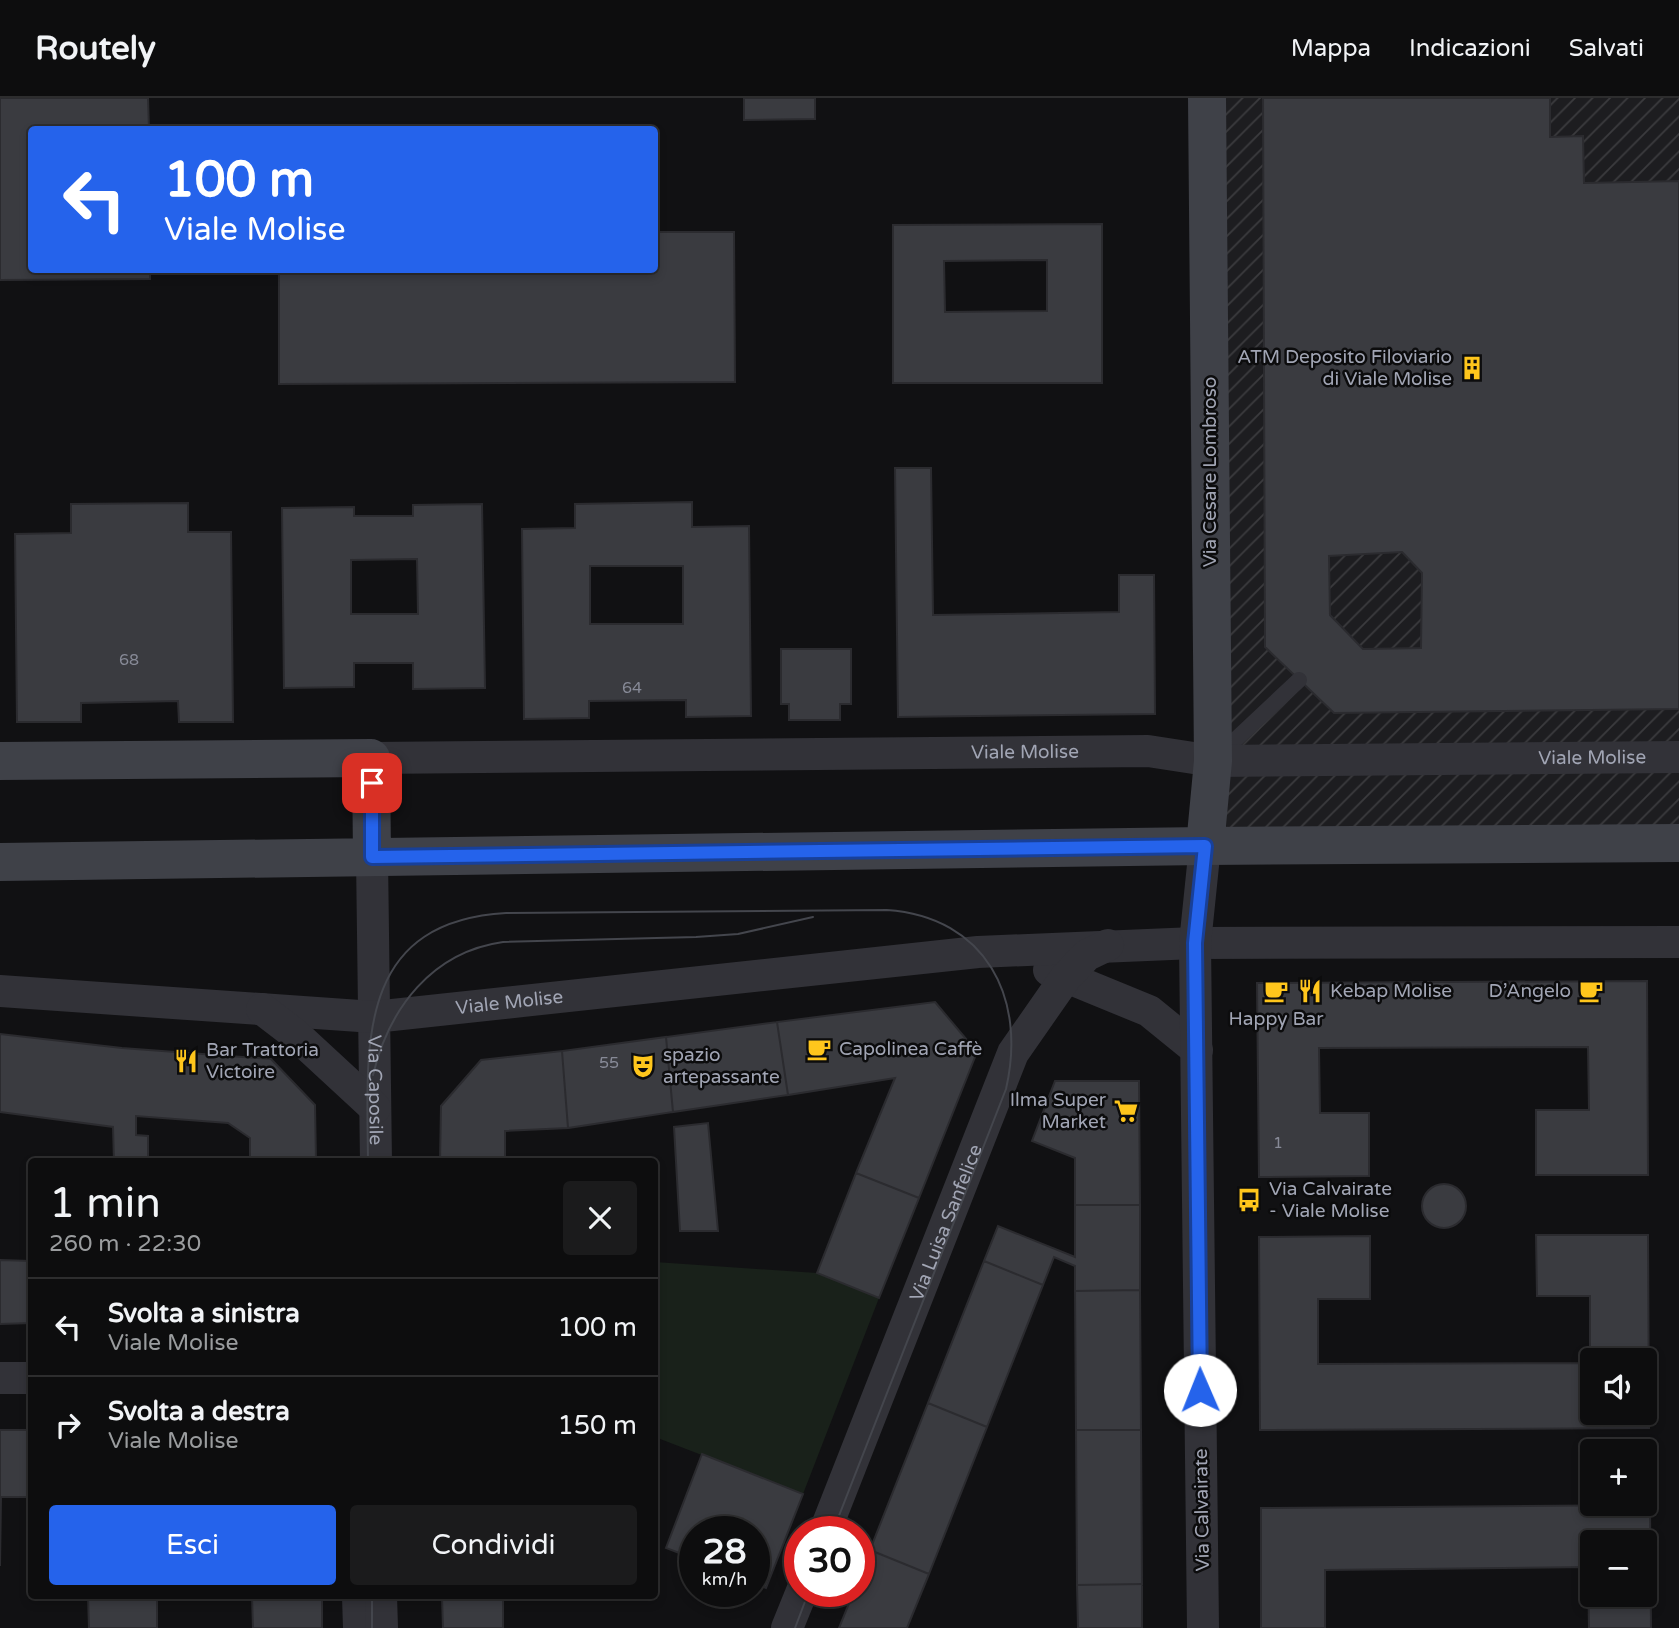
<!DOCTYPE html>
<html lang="it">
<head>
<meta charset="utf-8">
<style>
  :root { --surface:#0d0d0e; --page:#1b1b1c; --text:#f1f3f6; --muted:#9a9c9e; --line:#2d2d2e; --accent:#2563eb }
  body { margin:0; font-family:"Varela Round",sans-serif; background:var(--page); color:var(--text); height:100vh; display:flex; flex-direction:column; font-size:26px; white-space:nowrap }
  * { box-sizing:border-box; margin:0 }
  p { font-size:23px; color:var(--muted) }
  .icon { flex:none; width:38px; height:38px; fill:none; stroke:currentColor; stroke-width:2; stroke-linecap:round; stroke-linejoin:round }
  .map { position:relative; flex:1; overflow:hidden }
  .details { position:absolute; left:28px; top:1060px; width:630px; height:441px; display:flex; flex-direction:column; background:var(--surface); border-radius:7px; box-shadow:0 4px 10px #0003,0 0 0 2px var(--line) }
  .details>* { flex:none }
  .top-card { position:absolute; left:28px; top:28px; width:630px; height:147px; border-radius:7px; box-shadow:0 4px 10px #0003,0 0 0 2px var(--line); background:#2563eb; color:#fff; overflow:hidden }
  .buttons { position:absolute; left:1580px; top:1250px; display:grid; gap:14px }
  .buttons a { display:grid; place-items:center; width:77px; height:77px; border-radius:7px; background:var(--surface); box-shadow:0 4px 10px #0003,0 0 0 2px var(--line); font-size:35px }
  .speed { position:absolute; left:679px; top:1418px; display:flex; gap:14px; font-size:35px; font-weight:700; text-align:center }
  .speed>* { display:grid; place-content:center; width:91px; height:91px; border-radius:50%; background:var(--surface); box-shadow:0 4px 10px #0003,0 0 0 2px var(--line); line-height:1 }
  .speed small { font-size:18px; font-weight:400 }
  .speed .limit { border:10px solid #d22; background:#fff; color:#111 }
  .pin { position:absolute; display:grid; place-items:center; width:60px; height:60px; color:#fff; margin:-30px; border-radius:14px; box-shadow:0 4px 10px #0006 }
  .me { position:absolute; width:77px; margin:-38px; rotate:359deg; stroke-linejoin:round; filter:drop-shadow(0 0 5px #0008) }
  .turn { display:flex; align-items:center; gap:24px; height:147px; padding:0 21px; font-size:32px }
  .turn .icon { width:91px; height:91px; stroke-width:2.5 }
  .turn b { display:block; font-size:49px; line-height:60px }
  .round { display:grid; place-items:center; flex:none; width:74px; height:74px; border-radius:7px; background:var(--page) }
  .head { display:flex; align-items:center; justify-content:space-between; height:119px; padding:0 21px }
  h1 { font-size:42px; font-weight:600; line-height:52px }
  .primary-button { display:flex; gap:14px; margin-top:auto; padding:14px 21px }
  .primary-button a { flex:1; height:80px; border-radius:7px; background:var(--accent); color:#fff; font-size:28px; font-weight:600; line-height:80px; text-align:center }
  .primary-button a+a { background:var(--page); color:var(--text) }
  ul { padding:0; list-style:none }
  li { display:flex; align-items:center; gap:21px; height:98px; padding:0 21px; border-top:2px solid var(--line) }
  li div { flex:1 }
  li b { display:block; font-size:26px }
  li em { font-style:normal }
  header { display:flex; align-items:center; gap:42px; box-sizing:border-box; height:98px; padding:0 35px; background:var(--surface); border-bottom:2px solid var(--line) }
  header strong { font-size:33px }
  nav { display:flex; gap:38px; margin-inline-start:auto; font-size:24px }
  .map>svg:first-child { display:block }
</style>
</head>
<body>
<header>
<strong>Routely</strong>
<nav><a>Mappa</a><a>Indicazioni</a><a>Salvati</a></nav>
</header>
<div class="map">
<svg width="1679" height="1530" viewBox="0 0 1679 1530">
  <defs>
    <pattern id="industrial-furrows" width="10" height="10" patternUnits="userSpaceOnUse" patternTransform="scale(1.75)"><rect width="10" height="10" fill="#1d1d20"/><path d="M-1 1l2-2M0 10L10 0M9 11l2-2" fill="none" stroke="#3b3b3e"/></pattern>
  </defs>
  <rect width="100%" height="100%" fill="#111113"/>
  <!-- industrial -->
  <path fill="url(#industrial-furrows)" d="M1216 0H1679V739L1217 737Z"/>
  <!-- park -->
  <path fill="#19211a" d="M655 1164 817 1175 879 1200 803 1396 655 1339Z"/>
  <!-- building -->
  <path fill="#3a3b40" stroke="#2b2b2f" stroke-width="2" fill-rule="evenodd" d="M0 0H148L149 32H32V172H150V181L0 182Z
    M744 0H815V21L744 22Z
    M1263 0H1550V39L1583 38 1584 85 1679 83V611L1334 615 1265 549ZM1402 454 1422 475 1421 550 1363 551 1330 517 1329 458Z
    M1102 126V285H893V127ZM1047 162V213L945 214 944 163Z
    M654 134H734L735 284 279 286V172H654Z
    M895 370H931L933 517 1119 514V477H1154L1155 616 898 619Z
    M692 404V429L749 428 751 618 686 619V602L589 603V620L524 621 522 431 575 430V406ZM590 468H683V526H590Z
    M188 405V434H231L233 624H179L178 603 81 605V624H17L15 436 71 435V406Z
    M482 406 485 590 413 591V565H354V589L284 590 282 410 354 409V418H413V407ZM417 461 418 516H351V462Z
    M781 551H851V606H840V622H789V606H781Z
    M1647 883 1648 1077H1536V1012H1589L1588 949 1319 950 1320 1015H1369V1078L1259 1079 1257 885Z
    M935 904 977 954 919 1100 856 1075 895 980 788 997 777 924Z
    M777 924 788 997 673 1014 666 939Z
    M0 936 122 950 271 961 315 1007 316 1064H250V1040L228 1025 136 1018V1037L148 1038V1064H114L113 1029 0 1014Z
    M666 939 673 1014 568 1030 562 953Z
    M562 953 568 1030 505 1033V1064H440L441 1008 481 962Z
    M1055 983H1139L1140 1107H1075V1060L1032 1043Z
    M708 1025 718 1133H680L674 1029Z
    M856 1075 919 1100 879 1200 817 1175Z
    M1422 1108a22 22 0 1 1 44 0a22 22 0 1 1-44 0Z
    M1075 1107H1140V1192L1075 1193V1168L1054 1159 1043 1187 984 1163 998 1128 1075 1159Z
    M1536 1137H1648L1649 1330 1260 1332 1259 1139 1370 1138V1201H1318V1266L1590 1265V1198H1537ZM1592 1262H1645V1314H1592Z
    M32 1159V1225L0 1226V1162L31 1163Z
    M984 1163 1043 1187 987 1329 928 1305Z
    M1140 1192 1141 1332H1076L1075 1193Z
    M928 1305 987 1329 929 1476 870 1452Z
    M0 1332H32V1399H1L0 1468Z
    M1076 1332H1141L1142 1486 1077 1487Z
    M702 1356 803 1396 766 1490 754 1485V1433H695V1461L666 1450Z
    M1650 1407 1651 1530H1589L1588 1469 1325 1472V1530H1261V1410ZM1592 1444H1645V1496H1592Z
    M870 1452 929 1476 907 1530H839L854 1493H859V1479Z
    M1142 1486V1530H1078L1077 1487Z
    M88 1498H157V1530H89Z
    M252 1498H322V1530H253Z
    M503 1498V1530H443L442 1499Z"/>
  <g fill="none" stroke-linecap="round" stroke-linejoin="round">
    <!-- lane -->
    <path stroke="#323238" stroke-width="16" d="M1217 659 1299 582"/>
    <!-- street -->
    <g stroke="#323238" stroke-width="32">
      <path id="s1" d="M371 660 1148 653 1213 663 1679 659"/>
      <path id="s2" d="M372 759 376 1064"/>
      <path d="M1049 872 1149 913 1197 952"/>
      <path id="s3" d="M0 893 374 919 978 854 1195 845 1679 844"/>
      <path d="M262 911 296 937 375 1010"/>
      <path d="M0 1280H32"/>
      <path id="s4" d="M825 1433 1013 955 1066 879 1087 857 1108 847"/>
      <path d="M358 1498 359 1530"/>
      <path d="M381 1498 382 1530"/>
      <path d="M787 1530 802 1493"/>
      <path d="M1203 1530 1195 845 1205 748"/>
    </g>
    <!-- secondary -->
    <path stroke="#3f4148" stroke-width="38" d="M0 663 371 660 372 759
      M1205 748 1213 663 1207 0
      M0 764 1205 748 1679 745"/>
    <!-- tram -->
    <path stroke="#44464d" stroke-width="2" d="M373 977C389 910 432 854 503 844L696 839 738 836 813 819
      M368 1064C367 950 354 824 506 815L887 812C986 819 1027 900 1006 991L833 1433
      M372 1498V1530
      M795 1530 809 1493"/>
  </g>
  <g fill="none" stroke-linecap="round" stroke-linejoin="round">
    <!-- route casing -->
    <g stroke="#184099" stroke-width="18">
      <path id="route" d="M372 685V759L1205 748 1195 845 1200 1292"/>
    </g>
    <!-- route -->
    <use href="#route" stroke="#2563eb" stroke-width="12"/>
  </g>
  <!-- icons -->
  <defs>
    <g id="building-bare" transform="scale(1.89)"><path d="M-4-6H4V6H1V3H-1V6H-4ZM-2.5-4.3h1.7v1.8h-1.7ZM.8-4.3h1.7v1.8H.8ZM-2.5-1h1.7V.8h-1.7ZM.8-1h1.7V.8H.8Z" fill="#ffc61c" stroke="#0c0c0d" stroke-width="2.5" paint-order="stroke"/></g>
    <g id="cafe-bare" transform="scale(1.89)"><path d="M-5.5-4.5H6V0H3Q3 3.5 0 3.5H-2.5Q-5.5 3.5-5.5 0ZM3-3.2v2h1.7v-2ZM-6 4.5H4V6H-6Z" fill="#ffc61c" stroke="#0c0c0d" stroke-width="2.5" paint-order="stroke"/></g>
    <g id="restaurant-bare" transform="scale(1.89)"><path d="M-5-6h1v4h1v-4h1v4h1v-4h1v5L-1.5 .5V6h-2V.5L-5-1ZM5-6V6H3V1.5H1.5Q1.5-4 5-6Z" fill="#ffc61c" stroke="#0c0c0d" stroke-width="2.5" paint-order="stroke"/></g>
    <g id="theatre-bare" transform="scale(1.89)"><path d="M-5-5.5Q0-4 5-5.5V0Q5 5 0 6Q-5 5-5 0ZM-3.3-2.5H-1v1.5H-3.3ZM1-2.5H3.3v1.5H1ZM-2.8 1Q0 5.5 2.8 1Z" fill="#ffc61c" stroke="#0c0c0d" stroke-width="2.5" paint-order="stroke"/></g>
    <g id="supermarket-bare" transform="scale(1.89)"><path d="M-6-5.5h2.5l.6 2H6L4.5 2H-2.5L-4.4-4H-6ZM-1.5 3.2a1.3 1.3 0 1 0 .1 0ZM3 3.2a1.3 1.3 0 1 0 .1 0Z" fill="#ffc61c" stroke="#0c0c0d" stroke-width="2.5" paint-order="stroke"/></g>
    <g id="bus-bare" transform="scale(1.89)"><path d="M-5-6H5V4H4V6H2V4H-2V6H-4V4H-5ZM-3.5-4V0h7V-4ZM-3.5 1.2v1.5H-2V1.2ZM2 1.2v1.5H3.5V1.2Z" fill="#ffc61c" stroke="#0c0c0d" stroke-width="2.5" paint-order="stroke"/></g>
  </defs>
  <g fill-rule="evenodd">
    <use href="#building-bare" x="1472" y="270"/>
    <use href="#cafe-bare" x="1276" y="893"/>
    <use href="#restaurant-bare" x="1310" y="893"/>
    <use href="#cafe-bare" x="1591" y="893"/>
    <use href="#cafe-bare" x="819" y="951"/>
    <use href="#restaurant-bare" x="186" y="963"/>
    <use href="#theatre-bare" x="643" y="968"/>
    <use href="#supermarket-bare" x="1126" y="1013"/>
    <use href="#bus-bare" x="1249" y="1102"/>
  </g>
  <g text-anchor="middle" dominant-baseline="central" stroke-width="5" stroke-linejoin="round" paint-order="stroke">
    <!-- number labels -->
    <g font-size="16" fill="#878a97">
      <text x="129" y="562">68</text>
      <text x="632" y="590">64</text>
      <text x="609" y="965">55</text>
      <text x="1278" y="1045">1</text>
    </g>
    <!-- poi labels -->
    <g font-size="19" fill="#a1a5b4" stroke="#0c0c0d" text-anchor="start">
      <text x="1452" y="259" text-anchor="end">ATM Deposito Filoviario<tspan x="1452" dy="22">di Viale Molise</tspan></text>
      <text x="1330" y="893">Kebap Molise</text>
      <text x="1571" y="893" text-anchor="end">D’Angelo</text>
      <text x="1276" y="921" text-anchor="middle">Happy Bar</text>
      <text x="839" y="951">Capolinea Caffè</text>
      <text x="206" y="952">Bar Trattoria<tspan x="206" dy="22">Victoire</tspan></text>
      <text x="663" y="957">spazio<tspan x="663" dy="22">artepassante</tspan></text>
      <text x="1106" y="1002" text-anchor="end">Ilma Super<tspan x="1106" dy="22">Market</tspan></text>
      <text x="1269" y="1091">Via Calvairate<tspan x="1269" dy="22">- Viale Molise</tspan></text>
    </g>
    <!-- street labels -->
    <g font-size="19" fill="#a1a5b4" stroke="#0c0c0d">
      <text transform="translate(1210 374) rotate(-90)">Via Cesare Lombroso</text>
      <text stroke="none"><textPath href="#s1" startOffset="654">Viale Molise</textPath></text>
      <text stroke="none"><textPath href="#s1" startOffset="1222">Viale Molise</textPath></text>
      <text stroke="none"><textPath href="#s3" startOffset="511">Viale Molise</textPath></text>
      <text stroke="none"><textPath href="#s2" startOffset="233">Via Caposile</textPath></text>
      <text stroke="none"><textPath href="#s4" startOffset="331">Via Luisa Sanfelice</textPath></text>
      <text transform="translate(1202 1412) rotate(-91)">Via Calvairate</text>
    </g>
  </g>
</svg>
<div class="buttons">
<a><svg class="icon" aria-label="sound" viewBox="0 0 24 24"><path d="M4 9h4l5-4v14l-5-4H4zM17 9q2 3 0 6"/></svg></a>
<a>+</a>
<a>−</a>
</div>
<div class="speed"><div>28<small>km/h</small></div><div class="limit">30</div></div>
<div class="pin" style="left:372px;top:685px;background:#d93025"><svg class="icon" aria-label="arrive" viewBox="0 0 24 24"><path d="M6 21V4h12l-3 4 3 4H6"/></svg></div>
<svg class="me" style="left:1200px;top:1292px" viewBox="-20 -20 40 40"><circle r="19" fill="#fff"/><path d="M0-13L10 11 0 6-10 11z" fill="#2563eb"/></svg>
<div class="top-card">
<div class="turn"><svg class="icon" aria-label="left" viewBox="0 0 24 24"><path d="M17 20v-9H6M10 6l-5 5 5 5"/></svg><div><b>100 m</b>Viale Molise</div></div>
</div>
<section class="details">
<div class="head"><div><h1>1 min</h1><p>260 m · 22:30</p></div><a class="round"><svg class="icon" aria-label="close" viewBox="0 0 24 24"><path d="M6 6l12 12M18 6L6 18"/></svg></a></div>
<ul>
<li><svg class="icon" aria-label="left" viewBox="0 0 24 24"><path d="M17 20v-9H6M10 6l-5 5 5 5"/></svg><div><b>Svolta a sinistra</b><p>Viale Molise</p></div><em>100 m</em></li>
<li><svg class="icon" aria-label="right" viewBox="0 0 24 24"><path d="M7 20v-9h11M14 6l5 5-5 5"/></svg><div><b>Svolta a destra</b><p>Viale Molise</p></div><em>150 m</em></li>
</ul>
<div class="primary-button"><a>Esci</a><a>Condividi</a></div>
</section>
</div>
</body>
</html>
